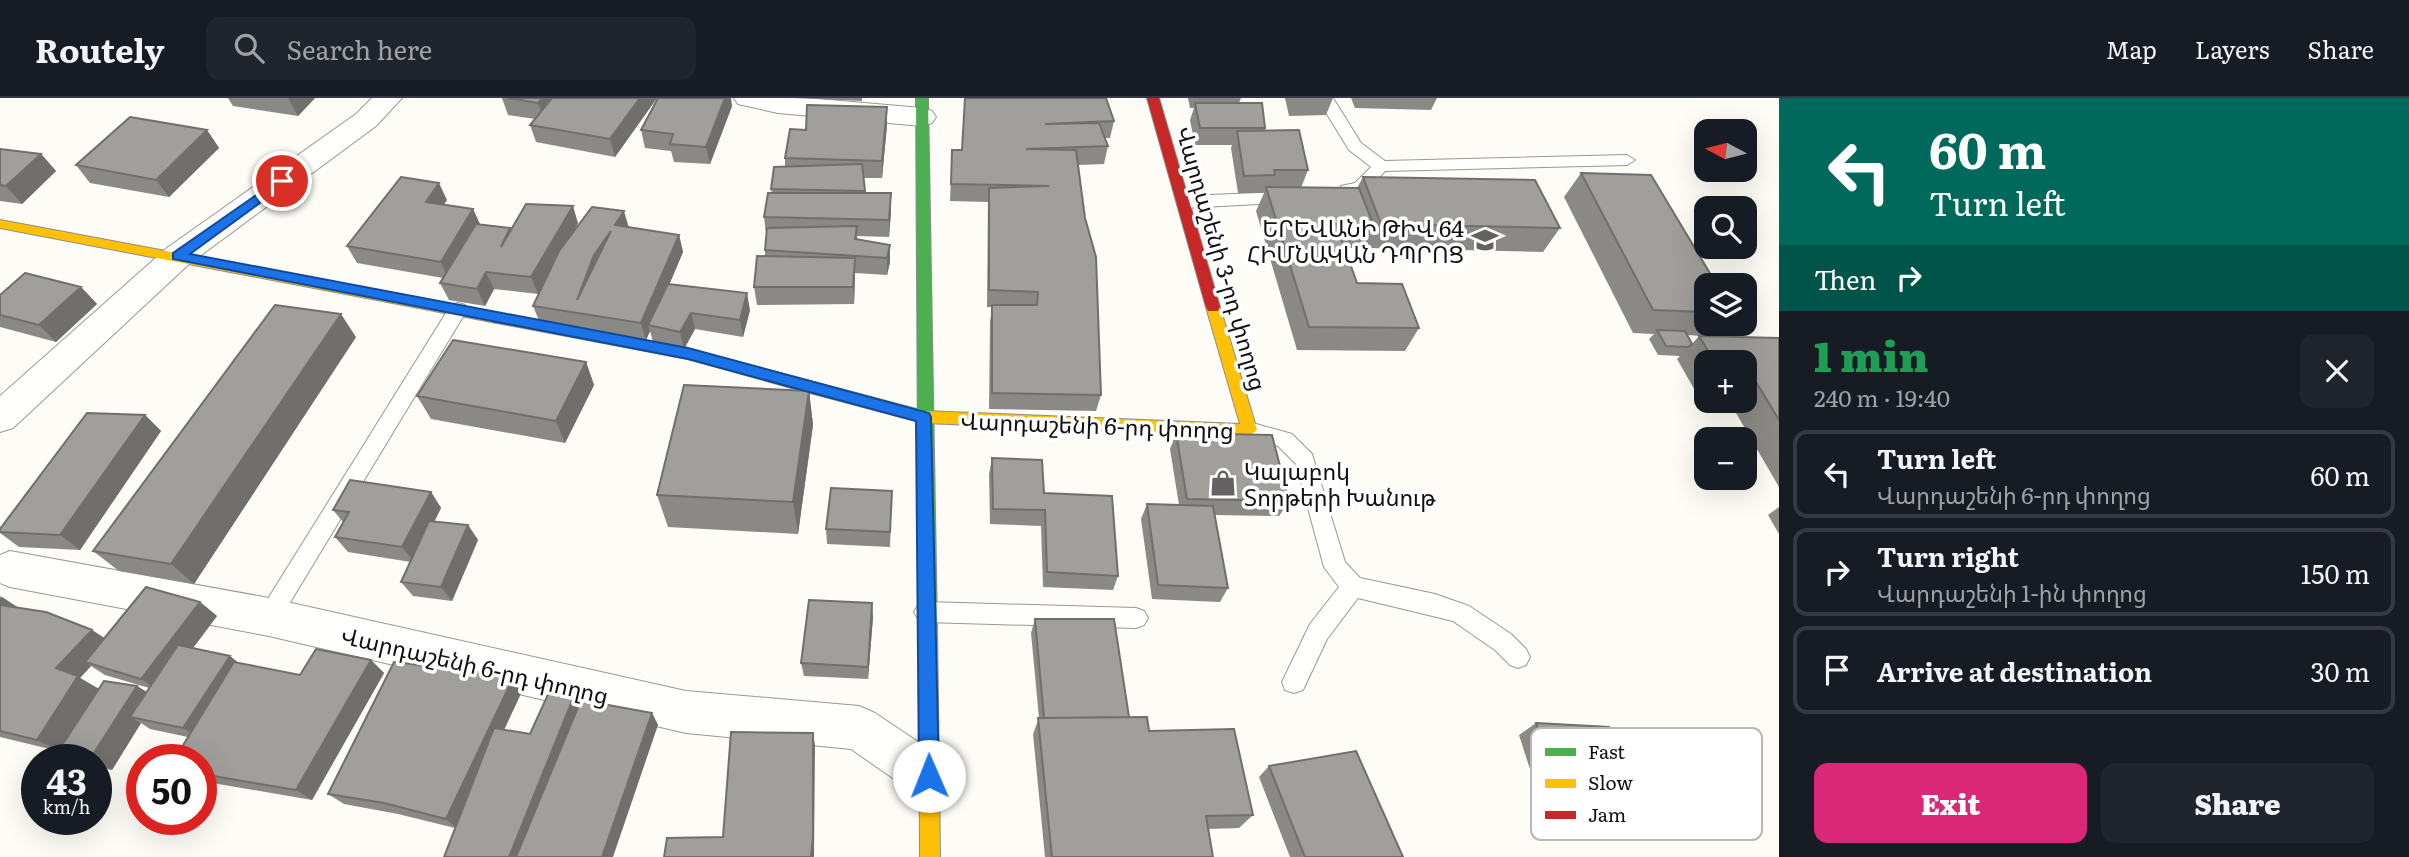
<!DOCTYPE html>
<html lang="en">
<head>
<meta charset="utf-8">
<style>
  :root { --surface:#171b24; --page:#20242c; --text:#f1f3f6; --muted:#9ea1a6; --line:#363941; --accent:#db2777 }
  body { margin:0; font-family:Literata,"Noto Sans Armenian",serif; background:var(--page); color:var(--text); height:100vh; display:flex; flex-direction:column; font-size:26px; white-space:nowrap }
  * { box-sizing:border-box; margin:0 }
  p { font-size:23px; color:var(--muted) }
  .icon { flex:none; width:38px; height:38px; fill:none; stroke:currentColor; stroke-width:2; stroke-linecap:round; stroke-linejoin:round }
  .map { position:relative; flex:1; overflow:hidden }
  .side { display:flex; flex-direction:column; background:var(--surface); width:630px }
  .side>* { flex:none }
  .hud { background:#00695c; color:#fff; overflow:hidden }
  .needle { width:46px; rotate:277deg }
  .buttons { position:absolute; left:1694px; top:21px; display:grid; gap:14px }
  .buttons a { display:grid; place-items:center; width:63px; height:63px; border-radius:14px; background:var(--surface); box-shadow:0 7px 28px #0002; font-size:35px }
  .speed { position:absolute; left:21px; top:646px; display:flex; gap:14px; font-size:35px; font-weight:700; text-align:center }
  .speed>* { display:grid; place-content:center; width:91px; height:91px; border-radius:50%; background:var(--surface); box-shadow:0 7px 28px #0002; line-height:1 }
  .speed small { font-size:18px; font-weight:400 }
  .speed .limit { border:10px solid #d22; background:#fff; color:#111 }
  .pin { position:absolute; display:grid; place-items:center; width:60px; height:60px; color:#fff; margin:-30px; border:4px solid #fff; border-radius:50%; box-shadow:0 2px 7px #0007 }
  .me { position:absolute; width:77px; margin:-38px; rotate:359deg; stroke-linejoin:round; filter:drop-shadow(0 0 5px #0008) }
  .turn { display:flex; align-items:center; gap:24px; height:147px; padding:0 35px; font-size:32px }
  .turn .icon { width:91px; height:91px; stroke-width:2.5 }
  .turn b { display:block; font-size:49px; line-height:60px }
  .then { display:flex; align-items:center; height:66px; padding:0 35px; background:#0003; gap:14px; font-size:26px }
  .round { display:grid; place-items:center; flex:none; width:74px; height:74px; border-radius:14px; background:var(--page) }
  .overview { display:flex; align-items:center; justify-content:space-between; height:119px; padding:0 35px }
  h1 { font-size:42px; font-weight:800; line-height:52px; color:#1e9e55 }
  .button { display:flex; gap:14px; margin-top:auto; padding:14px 35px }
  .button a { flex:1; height:80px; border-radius:14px; background:var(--accent); color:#fff; font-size:28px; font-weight:800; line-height:80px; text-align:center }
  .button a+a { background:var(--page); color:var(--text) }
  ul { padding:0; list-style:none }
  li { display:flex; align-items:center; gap:21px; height:88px; margin:0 14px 10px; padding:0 21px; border:4px solid var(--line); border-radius:14px }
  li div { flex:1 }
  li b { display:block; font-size:26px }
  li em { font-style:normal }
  header { display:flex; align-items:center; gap:42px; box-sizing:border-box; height:98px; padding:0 35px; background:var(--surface); border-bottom:2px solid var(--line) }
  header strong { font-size:33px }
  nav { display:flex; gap:38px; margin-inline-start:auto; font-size:24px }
  .search { width:490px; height:63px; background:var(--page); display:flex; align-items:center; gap:18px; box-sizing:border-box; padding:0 24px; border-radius:14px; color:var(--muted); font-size:26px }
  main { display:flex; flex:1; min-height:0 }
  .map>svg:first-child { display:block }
</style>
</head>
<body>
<header>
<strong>Routely</strong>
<div class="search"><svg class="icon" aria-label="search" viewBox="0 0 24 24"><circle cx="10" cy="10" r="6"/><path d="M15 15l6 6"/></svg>Search here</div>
<nav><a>Map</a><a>Layers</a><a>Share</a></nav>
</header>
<main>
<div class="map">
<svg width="1779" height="759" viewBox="0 0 1779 759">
  <rect width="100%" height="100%" fill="#fdfcf7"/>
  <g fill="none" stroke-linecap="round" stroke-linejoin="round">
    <!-- lane casing -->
    <g stroke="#979795" stroke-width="2">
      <path id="lane" d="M1317 0H1333L1361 45 1385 63 1627 57 1635 62 1627 67 1385 73 1366 94 1347 97 1339 92 1341 88 1355 85 1371 69 1349 52Z
        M1288 94 1294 96 1296 100 1294 104 1185 110 1177 104 1185 98Z
        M458 205 465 207 467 212 277 526 269 529 261 526 257 519 261 512 451 207Z
        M1249 324 1292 336 1312 356 1345 464 1360 480 1435 496 1469 508 1511 536 1526 551 1530 559 1526 567 1518 570 1510 567 1495 552 1453 523 1358 500 1327 541 1303 592 1294 595 1285 592 1282 584 1310 526 1339 489 1324 469 1296 366 1278 348 1242 338 1239 332 1242 326Z
        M926 504 1136 510 1144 513 1148 520 1144 527 1136 530 926 524 918 521 914 514 918 507Z"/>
    </g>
    <!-- street casing -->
    <g stroke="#979795" stroke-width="2">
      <path id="street" d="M372 0H402L376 28 189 166 13 330 0 334V298L167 150 356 16Z
        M734 0H806L922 10 932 13 936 19 932 25 922 28 778 15 738 6Z
        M10 453 269 500 686 593 859 608 875 615 945 662 952 678 945 694 929 701 913 694 851 651 686 635 269 538 10 489 0 485V457Z"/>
    </g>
    <!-- fast casing -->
    <g stroke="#8e8d8b" stroke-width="2">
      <path id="fast" d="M916 0H928L937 531 934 537 928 539 922 537 919 531Z"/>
    </g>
    <!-- slow casing -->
    <g stroke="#8e8d8b" stroke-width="2">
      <path id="slow" d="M0 122 497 215 504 220 497 225 0 130Z
        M1213 204 1220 209 1257 332 1249 338 924 325 795 291 788 285 795 279 924 313 1240 326 1206 209Z
        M928 523 934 525 937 531 940 759H920L919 531 922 525Z"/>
    </g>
    <!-- jam casing -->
    <g stroke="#8e8d8b" stroke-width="2">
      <path id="jam" d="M1147 0H1159L1220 209 1218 213H1208L1206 209Z
        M497 215 688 251 795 279 802 285 795 291 688 261 492 224 490 220 492 216Z"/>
    </g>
    <!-- lane -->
    <use href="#lane" fill="#fffffe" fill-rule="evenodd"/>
    <!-- street -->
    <use href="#street" fill="#fffffe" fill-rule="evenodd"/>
    <!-- fast -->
    <use href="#fast" fill="#4caf50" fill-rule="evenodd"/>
    <!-- slow -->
    <use href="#slow" fill="#ffc107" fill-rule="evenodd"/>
    <!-- jam -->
    <use href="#jam" fill="#c62828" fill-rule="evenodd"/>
  </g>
  <!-- wall -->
  <path fill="#8a8986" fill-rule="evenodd" d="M228 0H315L298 18 233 8Z
    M502 0H657L615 59 536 44 530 27 535 21 508 17Z
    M793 0H862V3Z
    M965 0 1114 23 1110 40H1105L1108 48 1104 66 1078 67 1101 297 1096 313 989 311 990 224 992 209H987L988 104 950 103 952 52H962Z
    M1188 0H1241L1239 5 1265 30V32L1308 72 1301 90H1357L1363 79 1560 130 1543 154 1368 150 1365 142 1361 150H1345L1357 185 1419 230 1405 253 1297 252 1256 113 1264 95H1238L1231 50 1232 47H1195L1190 22 1194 10H1190Z
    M1285 0H1333L1326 17 1289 18Z
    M1351 0H1437L1431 12 1355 10Z
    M732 8 710 66 674 64 671 53 645 50 641 32Z
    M887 9V27L882 80H863L865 95 891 113 889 139 857 138 858 142 890 147V164L887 177 855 175 854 206 757 207 754 189 765 158V152L766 136 764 119 772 95 771 91 785 68V60L806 32Z
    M207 32 219 50 169 99 90 85 76 67Z
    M0 51 41 56 56 73 22 106 0 103Z
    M1581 75 1706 187V226H1722L1710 238 1779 240V389L1729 303H1745V264H1706V297L1697 296 1677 261 1680 258 1658 257 1649 241 1654 236 1633 235 1564 99ZM1687 237 1704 238H1699L1692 246Z
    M447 102 444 106 473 111 480 126 510 130 511 132 578 125 574 133 629 129 679 137 683 154 669 186 750 212 743 239 695 231 684 251 653 244 650 233 646 242 540 225 533 208 544 186 538 196 494 191 485 208 449 202 440 185 443 180 357 165 347 148Z
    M81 189 97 206 56 244 0 229V197Z
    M356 239 194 486 119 473 93 453Z
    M586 264 594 287 565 345 431 321 417 298Z
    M809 293 813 327 798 436 668 429 657 397Z
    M145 317 161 333 80 452 19 449 0 435V431Z
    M1176 335 1289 403 1279 418 1215 417 1228 490 1220 504 1152 501 1141 421 1147 406 1179 407 1170 351Z
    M992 360 1044 395 1118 478 1113 492 1043 489 1041 428 990 426 989 376Z
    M892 393 890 449 827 446 826 431Z
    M431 394 441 410 434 424 468 427 478 442 452 503 413 498 401 484 411 464 348 454 335 439 343 424 333 412Z
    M1779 409V436L1768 417Z
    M0 498 19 510 92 532 104 540 200 504 217 518 193 550 230 558 238 565 300 577 371 562 384 575 312 702 201 683V662L188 639 150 631 141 625 112 672 96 669V662H69L57 655 58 653 0 639ZM91 568 105 577 149 590 147 594 137 588 99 591 80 580Z
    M873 519 868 581 804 578 801 565Z
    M1035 521 1129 619 1149 633 1253 717 1239 730 1208 731 1213 759H1045L1033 636 1039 620 1031 535Z
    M514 578 523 591 504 632 530 636 574 598 579 606 652 615 658 627 455 730 398 716 344 706 328 696Z
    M1536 625 1646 728 1625 737 1550 733 1519 637Z
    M1269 668 1403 759H1290L1259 679Z"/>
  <!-- shaded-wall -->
  <path fill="#716f6d" d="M288 0H315L298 18Z
    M542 0H560L544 22 538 5Z
    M640 0H657L615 59 610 41Z
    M725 0H731L732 8 710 66 706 49Z
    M887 9V27L882 80V63Z
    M207 32 219 50 169 99 156 82Z
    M41 56 56 73 22 106 6 88Z
    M439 85 447 102 434 121 426 104Z
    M891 95V113L889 139V122Z
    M573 108 578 125 538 196 531 179Z
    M473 111 481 129 449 181 441 164Z
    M624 113 629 130 615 127Z
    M611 133 577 202 594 157Z
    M679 137 683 154 652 228 648 227 650 233 646 242 641 225Z
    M890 147V164L887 177V160Z
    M855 160V178L854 206 853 189Z
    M486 174 494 191 485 208 477 191Z
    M81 189 97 206 56 244 39 227Z
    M747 195 750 212 743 239 740 222Z
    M691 215 695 231 684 251 680 234Z
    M341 216 356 239 194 486 171 466Z
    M586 264 594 287 565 345 556 323Z
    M809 293 813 327 798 436 793 404Z
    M145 317 161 333 80 452 60 437Z
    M431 394 441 410 414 464 402 449Z
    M468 427 478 442 452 503 441 489Z
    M2 499 23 513 0 544V501Z
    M200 504 217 518 160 594 141 581Z
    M872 505 873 519 868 581V569Z
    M92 532 112 545 85 564 91 568 80 580 99 591 60 653 37 642 56 570Z
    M230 558 246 571 202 642 183 630Z
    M371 562 384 575 312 702 296 692Z
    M514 578 523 591 458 731 446 721Z
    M137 588 156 600 130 619 141 625 112 672 96 664V662L90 661Z
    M574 598 582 610 523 759H509Z
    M652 615 658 627 613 759H602Z
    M813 635 815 647 814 759H811Z"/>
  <!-- building -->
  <path fill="#a19f9c" stroke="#716f6d" stroke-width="2" fill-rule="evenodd" d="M508 0H542L538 5Z
    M552 0H640L610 41 530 27Z
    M658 0H725L706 49 670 46 673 36 641 32Z
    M965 0H1106L1114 23 1045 26 1099 25 1108 48 1026 51 1076 52 1085 120 1096 159 1101 297 992 295V207H1037L1038 194 989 192V90L1049 88 951 86 952 52H962Z
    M1195 5H1262L1265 30H1200Z
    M807 7 887 9 882 63 785 60 790 31 806 32Z
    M130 19 207 32 156 82 76 67Z
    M1299 32 1308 72H1274L1275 77 1244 78 1237 33Z
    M0 51 41 56 6 88 0 87Z
    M862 66 865 93 771 91 774 69Z
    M1581 75 1651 77 1717 187H1706V214L1653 212Z
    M401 79 439 85 426 104 473 111 441 164 347 148Z
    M1363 79 1535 82 1560 130 1381 126Z
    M1266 89 1359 90 1373 126H1336L1357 185 1402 186 1419 230 1309 229Z
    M768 95H891L889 122 764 119Z
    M526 106 573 108 531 179 486 174 477 191 440 185 476 126 510 130 501 149Z
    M592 109 624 113 615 127 679 137 641 225 533 208 559 153ZM611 133 577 202 594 157Z
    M857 128 855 141 890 147 887 160 765 152 767 130Z
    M757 158 855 160 853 189H754Z
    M25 175 81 189 39 227 0 217V197Z
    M668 186 747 195 740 222 691 215 680 234 648 227Z
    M275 207 341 216 171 466 93 453Z
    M1657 232 1685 233 1692 246 1688 249 1666 248Z
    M1699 238 1779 240V322L1750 274H1745V264H1715Z
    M453 242 586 264 556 323 417 298Z
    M684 287 809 293 793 404 657 397Z
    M87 315 145 317 60 437 0 434V431Z
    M1176 335 1272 337 1289 403 1187 401Z
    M992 360 1042 362 1044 395 1112 398 1118 478 1047 474 1045 412 993 411Z
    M350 382 431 394 402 449 335 439 349 414 333 412Z
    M831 390 892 393 890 434 826 431Z
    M1147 406 1213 408 1228 490 1158 487Z
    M429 423 468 427 441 489 401 484Z
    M146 489 200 504 141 581 85 564Z
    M809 502 872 505 868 569 801 565Z
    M0 507 46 514 92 532 56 570 78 578 37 642 0 633Z
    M1035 521H1114L1129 619 1044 620Z
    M178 547 230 558 183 630 130 619Z
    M316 551 371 562 296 692 201 676V662H174L234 564 300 577Z
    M394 564 514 578 446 721 384 705 328 696Z
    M104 583 137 588 90 661 57 655Z
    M549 594 574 598 509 759H444L494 630 530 636Z
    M581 602 652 615 602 759H516Z
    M1147 619 1149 633 1234 631 1253 717 1206 718 1213 759H1052L1038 620Z
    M1536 625 1609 629 1646 728 1569 724Z
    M731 634 813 635V738L811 759H664L667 740 723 739Z
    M1356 653 1403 759H1305L1269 668Z"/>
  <!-- route -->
  <path fill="#1a73e8" stroke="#114b97" stroke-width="2" d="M282 79 287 80V85L190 156 688 250 929 315 931 319 939 678 936 685 929 688 922 685 919 678 916 323 688 261 173 161V155Z"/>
  <!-- icons -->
  <defs>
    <g id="school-bare" transform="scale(2.1)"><path d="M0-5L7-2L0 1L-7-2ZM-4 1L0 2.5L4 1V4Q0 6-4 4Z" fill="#646362" stroke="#fff" stroke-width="2.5" paint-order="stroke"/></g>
    <g id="shop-bare" transform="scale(2.1)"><path d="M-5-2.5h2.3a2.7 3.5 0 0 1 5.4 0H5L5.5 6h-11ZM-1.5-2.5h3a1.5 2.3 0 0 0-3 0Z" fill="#646362" stroke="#fff" stroke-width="2.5" paint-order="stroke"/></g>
  </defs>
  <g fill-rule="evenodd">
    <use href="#school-bare" x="1485" y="142"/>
    <use href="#shop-bare" x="1223" y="385"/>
  </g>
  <g text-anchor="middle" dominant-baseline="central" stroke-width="7" stroke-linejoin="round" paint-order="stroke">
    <!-- poi labels -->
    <g font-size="23" fill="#111" stroke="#fff" text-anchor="end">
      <text x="1464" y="129">ԵՐԵՎԱՆԻ ԹԻՎ 64<tspan x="1464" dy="26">ՀԻՄՆԱԿԱՆ ԴՊՐՈՑ</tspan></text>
      <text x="1244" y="372" text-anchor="start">Կալաբոկ<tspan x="1244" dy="26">Տորթերի Խանութ</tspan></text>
    </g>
    <!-- street labels -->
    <g font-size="23" fill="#111" stroke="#fff">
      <text transform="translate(1223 160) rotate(74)">Վարդաշենի 3-րդ փողոց</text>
      <text transform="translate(1097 326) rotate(2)">Վարդաշենի 6-րդ փողոց</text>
      <text transform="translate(475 566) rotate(13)">Վարդաշենի 6-րդ փողոց</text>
    </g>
  </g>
  <!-- legend -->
  <rect x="1531" y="630" width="231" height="112" rx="10" fill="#fff" stroke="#b8b8b8" stroke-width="2"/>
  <rect x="1545" y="650" width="31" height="8" fill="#4caf50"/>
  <rect x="1545" y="681" width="31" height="9" fill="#ffc107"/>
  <rect x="1545" y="713" width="31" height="8" fill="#c62828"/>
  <g font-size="19" fill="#111">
    <text x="1588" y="661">Fast</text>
    <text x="1588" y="692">Slow</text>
    <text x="1588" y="724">Jam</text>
  </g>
</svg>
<div class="buttons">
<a><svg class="needle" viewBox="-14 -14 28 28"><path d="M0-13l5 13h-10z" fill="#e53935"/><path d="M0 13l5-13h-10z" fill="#9ea1a6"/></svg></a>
<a><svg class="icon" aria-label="search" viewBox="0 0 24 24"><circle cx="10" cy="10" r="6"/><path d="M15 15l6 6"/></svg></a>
<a><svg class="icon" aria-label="layers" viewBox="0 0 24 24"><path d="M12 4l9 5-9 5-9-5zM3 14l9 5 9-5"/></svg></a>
<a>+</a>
<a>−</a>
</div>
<div class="speed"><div>43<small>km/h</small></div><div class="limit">50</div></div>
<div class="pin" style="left:282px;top:83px;background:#d93025"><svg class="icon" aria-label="arrive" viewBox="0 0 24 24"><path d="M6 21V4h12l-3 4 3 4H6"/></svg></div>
<svg class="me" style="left:929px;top:678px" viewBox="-20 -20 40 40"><circle r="19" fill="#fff"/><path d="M0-13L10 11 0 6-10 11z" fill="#1a73e8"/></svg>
</div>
<section class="side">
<div class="hud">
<div class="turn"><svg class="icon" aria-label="left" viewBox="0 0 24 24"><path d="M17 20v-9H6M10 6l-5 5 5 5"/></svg><div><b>60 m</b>Turn left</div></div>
<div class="then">Then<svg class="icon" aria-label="right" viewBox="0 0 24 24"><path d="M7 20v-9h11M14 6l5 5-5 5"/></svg></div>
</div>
<div class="overview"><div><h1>1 min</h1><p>240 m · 19:40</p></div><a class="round"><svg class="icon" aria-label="close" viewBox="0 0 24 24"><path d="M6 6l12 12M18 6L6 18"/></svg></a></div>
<ul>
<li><svg class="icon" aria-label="left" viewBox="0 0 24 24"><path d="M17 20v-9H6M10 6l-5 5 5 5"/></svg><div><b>Turn left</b><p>Վարդաշենի 6-րդ փողոց</p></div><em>60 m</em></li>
<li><svg class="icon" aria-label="right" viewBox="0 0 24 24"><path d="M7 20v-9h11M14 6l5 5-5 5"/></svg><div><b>Turn right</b><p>Վարդաշենի 1-ին փողոց</p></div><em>150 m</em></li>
<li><svg class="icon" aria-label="arrive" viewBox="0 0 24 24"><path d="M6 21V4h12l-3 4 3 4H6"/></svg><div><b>Arrive at destination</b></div><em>30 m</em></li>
</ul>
<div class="button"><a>Exit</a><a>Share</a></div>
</section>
</main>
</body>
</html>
